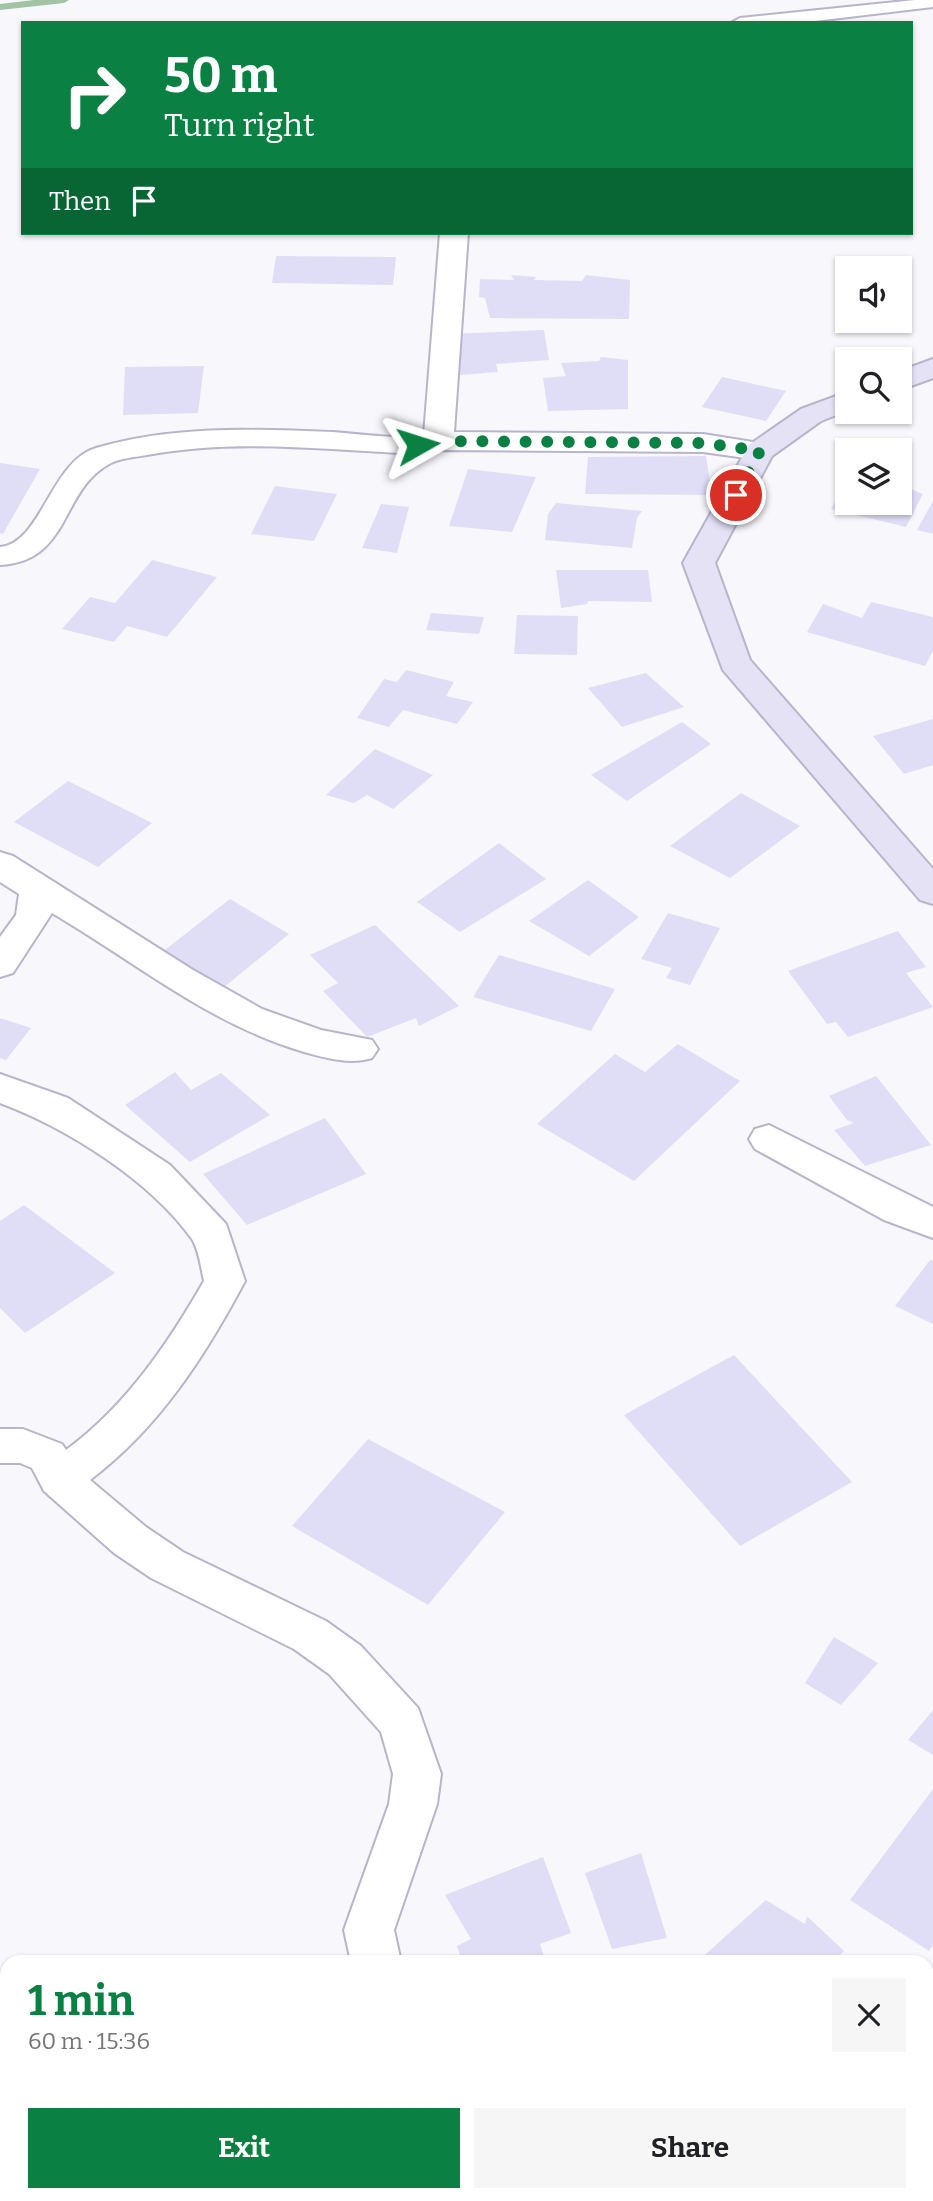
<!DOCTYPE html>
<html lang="en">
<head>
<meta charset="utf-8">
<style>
  :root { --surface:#fff; --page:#f6f6f6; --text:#202124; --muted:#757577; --accent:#0b8043 }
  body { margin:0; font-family:Bitter,serif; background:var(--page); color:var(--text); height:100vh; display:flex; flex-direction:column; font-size:26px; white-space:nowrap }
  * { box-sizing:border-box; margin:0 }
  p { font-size:23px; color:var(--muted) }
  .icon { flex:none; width:38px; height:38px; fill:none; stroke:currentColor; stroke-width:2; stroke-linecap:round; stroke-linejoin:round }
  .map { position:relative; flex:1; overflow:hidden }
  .drawer { position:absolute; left:0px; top:1955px; width:934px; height:247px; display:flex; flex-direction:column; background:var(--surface); border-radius:21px 21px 0 0; box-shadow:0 2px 5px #0004 }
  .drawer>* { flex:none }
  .guide { position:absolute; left:21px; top:21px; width:892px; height:214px; border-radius:0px; box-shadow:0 2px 5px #0004; background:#0b8043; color:#fff; overflow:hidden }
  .controls { position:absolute; left:835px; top:256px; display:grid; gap:14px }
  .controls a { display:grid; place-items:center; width:77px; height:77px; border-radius:0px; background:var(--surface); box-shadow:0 2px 5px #0004; font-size:35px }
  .pin { position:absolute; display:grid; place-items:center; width:60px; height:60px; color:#fff; margin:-30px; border:4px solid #fff; border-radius:50%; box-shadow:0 2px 7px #0007 }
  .me { position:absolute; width:77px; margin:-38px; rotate:84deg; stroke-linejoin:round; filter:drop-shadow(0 0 5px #0008) }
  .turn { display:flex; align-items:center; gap:24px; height:147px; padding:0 28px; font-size:32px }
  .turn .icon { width:91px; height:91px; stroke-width:2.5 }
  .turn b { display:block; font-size:49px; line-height:60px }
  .then { display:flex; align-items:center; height:66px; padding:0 28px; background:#0003; gap:14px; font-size:26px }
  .round { display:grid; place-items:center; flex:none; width:74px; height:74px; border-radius:0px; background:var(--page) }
  .headline { display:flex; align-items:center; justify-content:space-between; height:119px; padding:0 28px }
  h1 { font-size:42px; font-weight:700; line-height:52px; color:var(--accent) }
  .cta { display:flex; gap:14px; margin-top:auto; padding:14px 28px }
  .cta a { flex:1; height:80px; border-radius:0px; background:var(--accent); color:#fff; font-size:28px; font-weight:700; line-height:80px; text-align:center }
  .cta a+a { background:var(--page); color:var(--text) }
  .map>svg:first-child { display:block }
</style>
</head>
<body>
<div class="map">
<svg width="933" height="2201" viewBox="0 0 933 2201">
  <rect width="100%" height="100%" fill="#f8f7fc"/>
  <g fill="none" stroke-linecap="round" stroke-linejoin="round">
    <!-- stream -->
    <path fill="#a2c4a4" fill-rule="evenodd" d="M34 0H69L64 3 0 10V4Z"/>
  </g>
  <!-- building -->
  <path fill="#e0def6" d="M276 256 396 257 393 285 272 283Z
    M511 275 536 277 534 280 582 281 586 275 630 280 629 319 490 318 485 298 479 297 480 279 514 280Z
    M847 280V320H889L887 329 835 321Z
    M544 330 549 360 496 364 498 372 460 375V356L454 354 449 334Z
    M601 357 628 360V409L548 411 543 378 566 376 561 363 599 361Z
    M204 366 198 413 123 415 125 367Z
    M722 377 786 391 766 421 702 407Z
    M706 456 712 495 585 494 588 457Z
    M0 463 40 469 3 534 0 533Z
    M468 469 536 477 512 532 449 526Z
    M847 481V502H900V484L923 494 906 527 831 509Z
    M275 486 337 494 314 541 251 534Z
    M933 501V534L917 530Z
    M556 503 642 511 637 518 632 548 545 540 548 514Z
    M381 504 409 507 397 553 362 548Z
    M152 560 217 577 167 637 127 626 114 642 62 629 90 597 115 603Z
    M556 570H648L652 602 588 601 587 604 561 608Z
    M871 602 933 617V651L925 666 807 632 823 604 862 618Z
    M431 613 484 617 479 634 426 630Z
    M517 615 578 616 577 655 514 654Z
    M406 670 454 682 446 696 473 702 457 724 403 710 389 727 357 718 384 679 397 682Z
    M646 673 684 707 622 727 588 688Z
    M933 719V765L904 774 873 736Z
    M682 722 711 744 627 801 591 775Z
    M375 749 433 775 393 809 367 795 354 803 326 795Z
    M68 781 152 823 98 867 14 822Z
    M741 793 800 826 730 878 670 846Z
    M499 843 546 879 460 932 417 902Z
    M588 880 639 917 589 956 529 921Z
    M230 899 289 934 223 988 161 953Z
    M668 913 720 928 690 985 666 978 672 968 641 959Z
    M375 925 459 1006 419 1026 416 1018 367 1037 323 991 338 983 310 955Z
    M898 931 926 967 906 973 933 1007 848 1037 836 1022 827 1024 788 971Z
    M499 955 615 989 591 1031 473 997Z
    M0 1018 31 1028 6 1060 0 1058Z
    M678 1044 740 1081 634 1181 537 1124 615 1054 645 1072Z
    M175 1072 191 1090 221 1073 270 1115 190 1162 125 1105Z
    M876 1076 931 1145 865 1166 834 1130 854 1123 847 1120 829 1096Z
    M325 1118 366 1174 247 1225 203 1174Z
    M24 1205 115 1273 25 1333 0 1308V1221Z
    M930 1260 933 1261V1324L895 1306Z
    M734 1355 852 1482 740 1546 624 1415Z
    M368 1439 505 1512 428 1605 292 1526Z
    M834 1637 878 1663 841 1705 805 1683Z
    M933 1710V1755L908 1740Z
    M933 1789V1945L929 1951 850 1900Z
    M641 1853 667 1938 612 1949 585 1873Z
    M543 1857 571 1933 540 1944 546 1962H462L457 1946 471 1939 445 1895Z
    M766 1900 805 1924 807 1916 844 1951 834 1962H697Z
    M741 2194H883L886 2198 882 2201H731Z"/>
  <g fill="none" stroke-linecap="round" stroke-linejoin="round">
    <!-- lane casing -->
    <g stroke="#b7b5cc" stroke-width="4">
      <path id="lane" d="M915 0H933V7L798 23H731L740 18Z"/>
    </g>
    <!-- street casing -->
    <g stroke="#b7b5cc" stroke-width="4">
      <path id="street" d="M440 233H468L454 432 703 434 771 445 775 451 771 457 760 460 703 452 438 450 418 454C329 450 236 438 147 455 136 457 121 458 111 463 59 490 72 561 0 565V547C41 544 51 461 96 448 174 425 254 429 333 432 362 434 396 440 424 435Z
        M0 852 13 856 193 970 262 1009 321 1030 372 1040 378 1049 372 1058C350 1065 326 1058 304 1052 209 1024 137 963 52 913L13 973 0 977V937L16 915 19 894 0 882Z
        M0 1074 68 1098 170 1165 226 1224 245 1281C205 1356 159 1428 90 1480L146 1527 183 1552 326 1621 361 1646 418 1708 441 1774 437 1804 394 1930 401 1962H351L344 1930 389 1804 393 1774 381 1732 329 1674 294 1649 151 1578 114 1553 44 1491 32 1468 20 1463H0V1429H23L62 1444 66 1450C125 1407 168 1344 204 1281 201 1268 199 1250 192 1239 150 1180 67 1128 0 1103Z
        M769 1125 933 1207V1238L884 1220 755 1149 749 1139 755 1129Z
        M174 2194H231L228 2201H172Z
        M610 2194H667L669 2201H613Z"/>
    </g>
    <!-- secondary casing -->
    <g stroke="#b7b5cc" stroke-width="4">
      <path id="secondary" d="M933 359V378L900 390V371Z
        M847 392V411L821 421 772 456 715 563 750 660 933 869V904L920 900 723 670 683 563 749 445 801 409Z"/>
    </g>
    <!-- lane -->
    <use href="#lane" fill="#fff" fill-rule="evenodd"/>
    <!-- street -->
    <use href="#street" fill="#fff" fill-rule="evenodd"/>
    <!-- secondary -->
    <use href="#secondary" fill="#e5e2f6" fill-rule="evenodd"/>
  </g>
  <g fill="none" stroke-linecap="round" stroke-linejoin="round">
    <!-- route -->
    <path stroke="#0b8043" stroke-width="12" stroke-dasharray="0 21.6" d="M418 445 438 441 703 443 760 451 736 495"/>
  </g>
</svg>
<div class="controls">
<a><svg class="icon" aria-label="sound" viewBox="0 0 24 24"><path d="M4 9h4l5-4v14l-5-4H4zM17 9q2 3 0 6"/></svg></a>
<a><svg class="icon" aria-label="search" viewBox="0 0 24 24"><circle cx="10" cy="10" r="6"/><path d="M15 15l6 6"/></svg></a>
<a><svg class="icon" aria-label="layers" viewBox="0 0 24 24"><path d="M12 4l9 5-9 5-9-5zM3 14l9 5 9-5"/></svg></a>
</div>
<div class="pin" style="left:736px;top:495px;background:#d93025"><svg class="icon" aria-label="arrive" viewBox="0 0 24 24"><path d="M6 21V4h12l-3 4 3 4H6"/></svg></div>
<svg class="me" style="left:418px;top:445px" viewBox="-20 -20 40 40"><path d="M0-17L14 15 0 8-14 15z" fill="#0b8043" stroke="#fff" stroke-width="4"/></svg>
<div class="guide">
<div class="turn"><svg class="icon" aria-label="right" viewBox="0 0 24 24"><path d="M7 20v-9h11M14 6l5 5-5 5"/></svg><div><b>50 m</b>Turn right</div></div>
<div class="then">Then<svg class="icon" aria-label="arrive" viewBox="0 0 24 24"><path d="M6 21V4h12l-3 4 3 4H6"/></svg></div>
</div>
<section class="drawer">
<div class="headline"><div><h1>1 min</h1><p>60 m · 15:36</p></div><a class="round"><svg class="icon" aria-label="close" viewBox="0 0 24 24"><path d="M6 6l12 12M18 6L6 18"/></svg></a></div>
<div class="cta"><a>Exit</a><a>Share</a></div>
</section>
</div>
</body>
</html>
